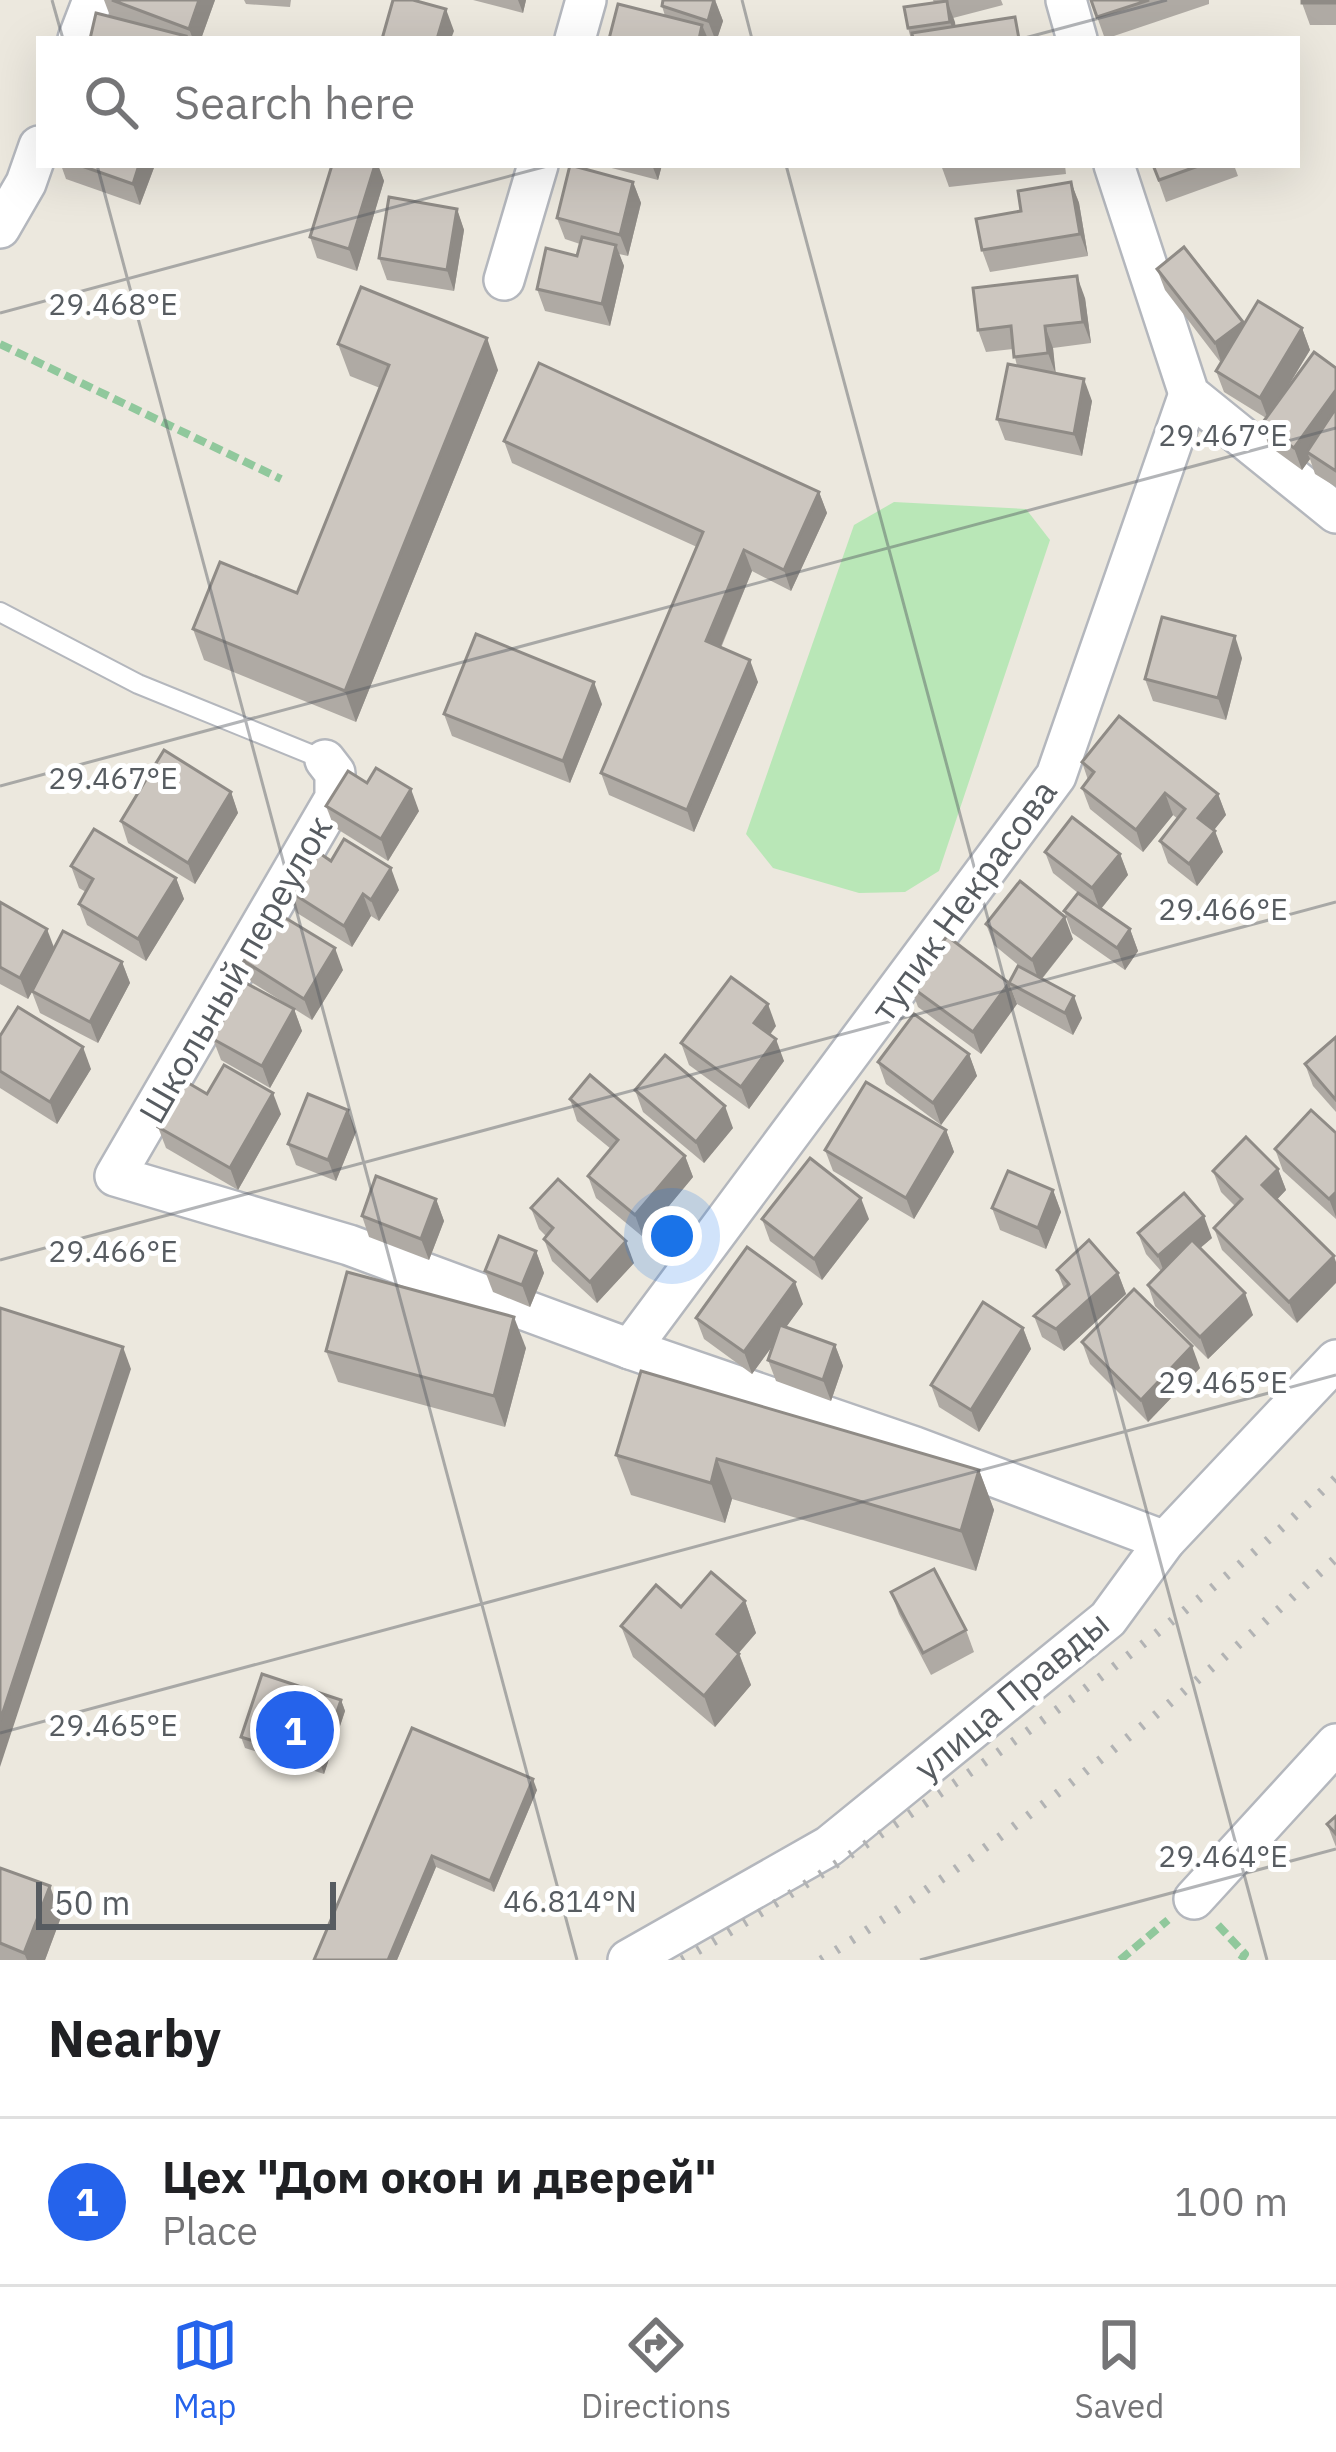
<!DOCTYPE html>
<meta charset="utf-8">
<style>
:root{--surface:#fff;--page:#f6f6f6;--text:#202124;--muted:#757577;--line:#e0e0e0;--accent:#2563eb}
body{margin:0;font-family:"IBM Plex Sans",sans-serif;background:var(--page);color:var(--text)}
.scale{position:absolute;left:36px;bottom:30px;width:300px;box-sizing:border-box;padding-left:12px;border:6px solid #575c61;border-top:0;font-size:33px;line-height:42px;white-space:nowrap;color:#575c61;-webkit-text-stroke:9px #fff;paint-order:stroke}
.you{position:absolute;left:672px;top:1236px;width:42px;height:42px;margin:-30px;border:9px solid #fff;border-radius:50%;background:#1a73e8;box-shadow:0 0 0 18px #1a73e833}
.badge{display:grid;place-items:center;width:78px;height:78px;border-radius:50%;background:var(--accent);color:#fff;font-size:39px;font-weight:700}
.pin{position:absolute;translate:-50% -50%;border:6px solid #fff;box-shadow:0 3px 12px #0006}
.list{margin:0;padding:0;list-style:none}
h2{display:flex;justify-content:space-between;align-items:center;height:156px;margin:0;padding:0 48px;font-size:51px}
h2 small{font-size:39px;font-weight:400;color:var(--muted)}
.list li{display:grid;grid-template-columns:78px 1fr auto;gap:36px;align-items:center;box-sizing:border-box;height:168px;padding:0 48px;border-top:3px solid var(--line)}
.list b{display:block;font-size:45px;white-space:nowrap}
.list p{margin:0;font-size:39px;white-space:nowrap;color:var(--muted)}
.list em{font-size:39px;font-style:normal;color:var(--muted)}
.icon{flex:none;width:66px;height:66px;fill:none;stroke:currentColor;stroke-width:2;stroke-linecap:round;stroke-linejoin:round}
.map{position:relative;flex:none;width:1336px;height:1960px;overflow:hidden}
.search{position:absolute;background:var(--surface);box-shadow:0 12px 48px #0002;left:36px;right:36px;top:36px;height:132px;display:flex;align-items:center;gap:30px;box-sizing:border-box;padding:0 42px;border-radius:0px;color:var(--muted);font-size:45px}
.sheet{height:324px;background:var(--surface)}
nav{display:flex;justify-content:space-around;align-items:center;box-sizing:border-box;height:168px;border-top:3px solid var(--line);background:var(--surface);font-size:33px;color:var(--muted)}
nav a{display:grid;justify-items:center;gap:6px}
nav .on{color:var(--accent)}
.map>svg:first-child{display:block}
.pitch{fill:#b9e7b7}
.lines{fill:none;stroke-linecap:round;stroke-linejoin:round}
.service-casing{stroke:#b4b7bd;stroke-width:22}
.minor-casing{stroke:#b4b7bd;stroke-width:44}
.path{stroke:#90c89c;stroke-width:8;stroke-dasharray:12 6;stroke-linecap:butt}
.service{stroke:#fff;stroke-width:18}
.minor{stroke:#fff;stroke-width:39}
.rail{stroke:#b2b3b4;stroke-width:9;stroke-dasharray:3 15;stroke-linecap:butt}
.wall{fill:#afaaa4}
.shaded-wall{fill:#8f8b86}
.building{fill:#ccc6bf;stroke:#8f8b86;stroke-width:3}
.ticks{fill:none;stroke:#575c61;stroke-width:3;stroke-opacity:0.45}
.labels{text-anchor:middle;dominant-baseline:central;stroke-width:10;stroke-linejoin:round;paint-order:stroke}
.street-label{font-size:36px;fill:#575c61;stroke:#fff}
.ticks-label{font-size:30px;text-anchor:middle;fill:#575c61;stroke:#fff;stroke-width:10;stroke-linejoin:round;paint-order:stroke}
</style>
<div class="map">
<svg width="1336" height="1960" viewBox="0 0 1336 1960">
<rect width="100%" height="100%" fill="#ece8de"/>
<!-- pitch -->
<path class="pitch" d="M894 502 1026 509 1050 540 939 871 905 892 859 893 773 868 746 834 854 525Z"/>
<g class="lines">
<!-- service casing -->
<g class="service-casing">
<path id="service" d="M0 612 138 684 325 760"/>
</g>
<!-- minor casing -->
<g class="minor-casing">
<g id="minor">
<path d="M1066 0 1077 39"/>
<path d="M78 39 93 0"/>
<path d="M575 39 586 0"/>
<path d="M1114 165 1189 394 1336 513"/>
<path d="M0 228 26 183 39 146"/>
<path d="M504 280 538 165"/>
<path d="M325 760 335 773V798L115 1176 349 1245 630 1349 915 1447 1165 1541"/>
<path d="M630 1349 1056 776 1189 394"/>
<path d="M1194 1899 1336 1744"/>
<path d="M628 1960 829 1846 1108 1619 1165 1541 1336 1360"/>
</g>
</g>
<!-- path -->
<g class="path">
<path d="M0 344 281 479"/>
<path d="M1218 1925 1245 1954 1241 1960"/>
<path d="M1120 1960 1168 1920"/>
</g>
<!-- service -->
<use href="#service" class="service"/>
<!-- minor -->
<use href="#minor" class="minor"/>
<!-- rail -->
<g class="rail">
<path d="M682 1960C769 1910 853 1854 936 1796 1077 1699 1212 1595 1336 1478"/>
<path d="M821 1960C1005 1843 1176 1704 1336 1558"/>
</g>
</g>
<!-- wall -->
<g class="wall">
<path d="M104 0H215L201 39H90L110 16Z"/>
<path d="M244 0H291L290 7 246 4Z"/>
<path d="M473 0H526L523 13Z"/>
<path d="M715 0 723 21 717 39H609L665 16 662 6Z"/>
<path d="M933 0H1001L1003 5 953 18 955 26 1019 39H911L908 28 934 3Z"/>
<path d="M1091 0H1209V4L1105 39Z"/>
<path d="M1336 0V25H1310L1302 3Z"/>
<path d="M61 165H155L140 205 66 179Z"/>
<path d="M332 165H378L384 181 357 271 317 258 310 237Z"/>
<path d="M600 165H662L658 180Z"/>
<path d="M941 165H1065L1066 174 949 187Z"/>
<path d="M1153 165H1234L1238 176 1166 202Z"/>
<path d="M633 182 641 203 628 256 619 254 624 266 610 326 545 311 537 289 577 256 580 244 565 239 557 218Z"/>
<path d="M1071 182 1079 203 1088 256 990 272 982 250 1021 211Z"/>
<path d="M457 209 464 230 454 291 387 280 379 258Z"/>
<path d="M1157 269 1243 322 1244 325 1302 328 1310 350 1283 395 1336 368V487L1315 474 1310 459 1302 470 1269 446 1261 425 1266 418 1224 392 1216 371 1221 363 1165 290Z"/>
<path d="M1085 298 1091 343 1053 348 1055 373 1092 401 1082 456 1005 440 997 419 1017 366 1013 349 986 352 978 330Z"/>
<path d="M338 344 498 370 356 722 204 660 193 629 297 593 380 388 350 376Z"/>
<path d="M504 441 819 492 827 513 791 591 752 571 721 648 758 682 694 832 609 795 601 773 697 547 512 463Z"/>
<path d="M1242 658 1226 720 1153 701 1145 679Z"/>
<path d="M602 704 570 783 452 736 444 714Z"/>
<path d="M1082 762 1218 794 1226 815 1214 830 1223 852 1197 886 1168 863 1160 841 1178 819 1173 815 1143 852 1090 809 1082 788 1088 780Z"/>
<path d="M231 792 238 813 195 884 128 843 121 821Z"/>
<path d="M326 806 419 811 388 861 334 827Z"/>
<path d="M1045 852 1120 854 1128 875 1101 909 1130 929 1138 951 1125 970 1072 933 1064 911 1083 897 1053 873Z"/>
<path d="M71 866 176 878 184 899 146 961 87 925 79 904 86 892 79 888Z"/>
<path d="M399 890 379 921 371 916 352 947 297 913 289 891Z"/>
<path d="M0 902 54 948 122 962 130 983 98 1043 40 1013 32 992 28 999 0 984Z"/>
<path d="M986 924 1073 939 1042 979 1082 1018 1073 1035 1017 1004 1009 983 1022 968 994 945Z"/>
<path d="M244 961 343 970 312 1020 251 982Z"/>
<path d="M1009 983 1017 1004 981 1054 918 1007 910 986Z"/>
<path d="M294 1009 302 1031 270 1088 221 1060 213 1039Z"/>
<path d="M776 1026 770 1035 784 1061 749 1109 689 1065 681 1043Z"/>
<path d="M0 1036 91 1069 57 1124 0 1088Z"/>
<path d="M1336 1037V1112L1313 1086 1305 1064Z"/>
<path d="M969 1054 977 1076 941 1125 886 1084 878 1062Z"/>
<path d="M635 1090 733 1128 704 1163 643 1112Z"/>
<path d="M207 1094 281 1114 238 1190 166 1148 158 1127Z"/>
<path d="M570 1099 685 1156 693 1177 643 1237 596 1198 588 1176 611 1149 577 1121Z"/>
<path d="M946 1130 954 1152 914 1219 833 1171 825 1150Z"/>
<path d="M356 1132 336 1181 296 1165 288 1144Z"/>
<path d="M1336 1133V1219L1283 1171 1275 1149Z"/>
<path d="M1278 1169 1286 1190 1276 1200 1297 1323 1222 1250 1214 1228 1235 1206 1221 1192 1213 1171Z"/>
<path d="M1053 1190 1061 1212 1046 1249 1000 1230 992 1208Z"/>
<path d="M436 1199 444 1221 429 1260 369 1237 362 1216Z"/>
<path d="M531 1208 634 1263 597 1303 552 1261 544 1239 546 1236 539 1229Z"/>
<path d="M762 1219H869L822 1280 770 1241Z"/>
<path d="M1138 1233 1212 1238 1200 1248 1253 1315 1208 1359 1155 1306 1148 1285 1161 1271 1146 1254Z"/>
<path d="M536 1251 544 1273 530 1307 493 1292 485 1271Z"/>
<path d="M1057 1270 1118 1273 1126 1294 1064 1351 1042 1337 1034 1316 1064 1289Z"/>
<path d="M803 1304 786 1327 835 1345 843 1366 831 1401 776 1381 768 1360 773 1345 752 1374 704 1339 696 1318Z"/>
<path d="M1023 1328 1031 1349 979 1432 939 1407 931 1385Z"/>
<path d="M1082 1342 1200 1368 1148 1422 1090 1364Z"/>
<path d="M526 1348 505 1427 338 1382 326 1351Z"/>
<path d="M616 1455 979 1470 994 1510 976 1571 732 1499 725 1523 631 1495Z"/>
<path d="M891 1592 966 1630 974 1652 931 1675 899 1614Z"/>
<path d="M745 1601 756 1633 739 1653 751 1685 715 1727 633 1657 621 1626 681 1607Z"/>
<path d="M341 1700 345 1711 324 1774 245 1748 241 1737Z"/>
<path d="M412 1728 537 1790 494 1892 436 1867 397 1960Z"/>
<path d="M1336 1816V1847L1327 1824Z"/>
<path d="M0 1868 61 1917 45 1960H0Z"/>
</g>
<!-- shaded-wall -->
<g class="shaded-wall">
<path d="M199 0H215L201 39H193L189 29Z"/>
<path d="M518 0H526L523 13Z"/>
<path d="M715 0 723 21 717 39H715L708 21Z"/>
<path d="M947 1 955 22 957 39 950 22Z"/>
<path d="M446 9 454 31 451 39H437Z"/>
<path d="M702 25 708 39H699Z"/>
<path d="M139 165H155L140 205 133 184Z"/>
<path d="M375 165H378L384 181 357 271 349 249Z"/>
<path d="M652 165H662L658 180Z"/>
<path d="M633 182 641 203 628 256 620 235Z"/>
<path d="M1071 182 1079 203 1088 256 1080 234Z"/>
<path d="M457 209 464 230 454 291 447 270Z"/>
<path d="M616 245 624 266 610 326 602 304Z"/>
<path d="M1077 276 1085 298 1091 343 1083 322Z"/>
<path d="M1243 322 1250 343 1222 365 1215 343Z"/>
<path d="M1045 326 1053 348 1056 375 1048 353Z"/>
<path d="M1302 328 1310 350 1268 419 1260 398Z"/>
<path d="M487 338 498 370 356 722 345 691Z"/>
<path d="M1084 379 1092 401 1082 456 1074 434Z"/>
<path d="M1336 390V422L1307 452 1310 459 1302 470 1294 448Z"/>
<path d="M819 492 827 513 791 591 784 570Z"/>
<path d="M744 550 752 571 714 663 706 641Z"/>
<path d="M1235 636 1242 658 1226 720 1218 698Z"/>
<path d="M750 660 758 682 694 832 687 810Z"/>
<path d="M594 682 602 704 570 783 563 761Z"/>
<path d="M411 789 419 811 388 861 381 839Z"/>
<path d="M231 792 238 813 195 884 188 863Z"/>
<path d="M1165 793 1173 815 1143 852 1136 830Z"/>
<path d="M1218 794 1226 815 1206 840 1198 818Z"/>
<path d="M1215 831 1223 852 1197 886 1189 864Z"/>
<path d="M1120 854 1128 875 1100 910 1092 888Z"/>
<path d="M391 868 399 890 379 921 371 900Z"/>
<path d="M176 878 184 899 146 961 138 939Z"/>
<path d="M363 894 371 916 352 947 344 926Z"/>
<path d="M1065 917 1073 939 1039 982 1032 960Z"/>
<path d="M47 929 55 950 28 999 20 978Z"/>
<path d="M1130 929 1138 951 1125 970 1117 948Z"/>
<path d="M335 948 343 970 312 1020 304 999Z"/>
<path d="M122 962 130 983 98 1043 90 1022Z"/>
<path d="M1009 983 1017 1004 981 1054 973 1032Z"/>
<path d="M1074 996 1082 1018 1073 1035 1065 1013Z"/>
<path d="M768 1004 776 1026 762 1045 754 1023Z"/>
<path d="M294 1009 302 1031 270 1088 262 1066Z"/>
<path d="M776 1039 784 1061 749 1109 741 1087Z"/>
<path d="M83 1047 91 1069 57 1124 50 1102Z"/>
<path d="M969 1054 977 1076 941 1125 933 1103Z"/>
<path d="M273 1093 281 1114 238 1190 230 1168Z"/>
<path d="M725 1106 733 1128 704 1163 696 1142Z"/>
<path d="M348 1110 356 1132 336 1181 328 1160Z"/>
<path d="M946 1130 954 1152 914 1219 906 1198Z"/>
<path d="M685 1156 693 1177 643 1237 635 1215Z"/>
<path d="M1278 1169 1286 1190 1270 1207 1262 1185Z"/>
<path d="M1053 1190 1061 1212 1046 1249 1038 1228Z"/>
<path d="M1336 1192V1217L1329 1199Z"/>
<path d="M861 1198 869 1219 822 1280 814 1259Z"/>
<path d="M436 1199 444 1221 429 1260 421 1239Z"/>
<path d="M1204 1216 1212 1238 1166 1277 1158 1256Z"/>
<path d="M626 1241 634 1263 597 1303 590 1282Z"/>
<path d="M536 1251 544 1273 530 1307 522 1285Z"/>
<path d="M1334 1256 1336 1262V1283L1297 1323 1289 1302Z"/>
<path d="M1118 1273 1126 1294 1064 1351 1056 1329Z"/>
<path d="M795 1282 803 1304 752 1374 744 1352Z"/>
<path d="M1245 1293 1253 1315 1208 1359 1200 1337Z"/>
<path d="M514 1317 526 1348 505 1427 494 1396Z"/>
<path d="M1023 1328 1031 1349 979 1432 971 1410Z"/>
<path d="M835 1345 843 1366 831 1401 823 1380Z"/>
<path d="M1192 1346 1200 1368 1148 1422 1141 1400Z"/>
<path d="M123 1347 131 1369 0 1767V1721Z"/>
<path d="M717 1459 732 1499 725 1523 711 1483Z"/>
<path d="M979 1470 994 1510 976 1571 961 1531Z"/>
<path d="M745 1601 756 1633 728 1665 717 1634Z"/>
<path d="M739 1654 751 1685 715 1727 704 1696Z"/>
<path d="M341 1700 345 1711 324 1774 320 1763Z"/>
<path d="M533 1779 537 1790 494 1892 490 1881Z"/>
<path d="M432 1856 436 1867 397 1960H388Z"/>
<path d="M50 1886 61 1917 45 1960H27L24 1953Z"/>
</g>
<!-- building -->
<g class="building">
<path d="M112 0H199L189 29Z"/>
<path d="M393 0H413L446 9 437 39H382Z"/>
<path d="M663 0H714L708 21 662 6Z"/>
<path d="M1091 0H1149L1097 17Z"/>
<rect x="1302" y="0" width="34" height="3"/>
<path d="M947 1 950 22 908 28 904 7Z"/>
<path d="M618 4 702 25 699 39H609Z"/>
<path d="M96 13 186 36 185 39H90Z"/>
<path d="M1015 17 1019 39H913L912 33Z"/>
<path d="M79 165H139L133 184Z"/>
<path d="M332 165H375L349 249 310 237Z"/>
<path d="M570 165 633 182 620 235 557 218Z"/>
<path d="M1153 165H1201L1159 180Z"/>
<path d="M1071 182 1080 234 982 250 976 219 1021 211 1018 191Z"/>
<path d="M389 197 457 209 447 270 379 258Z"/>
<path d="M582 237 616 245 602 304 537 289 546 248 577 256Z"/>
<path d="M1184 247 1243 322 1215 343 1157 269Z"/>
<path d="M1077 276 1083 322 1045 326 1048 353 1014 357 1011 326 978 330 973 288Z"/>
<path d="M361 287 487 338 345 691 193 629 220 562 297 593 389 365 338 344Z"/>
<path d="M1258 301 1302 328 1260 398 1216 371Z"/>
<path d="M1314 352 1336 368V390L1294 448 1261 425Z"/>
<path d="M539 363 819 492 784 570 744 550 706 641 750 660 687 810 601 773 703 532 504 441Z"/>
<path d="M1008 364 1084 379 1074 434 997 419Z"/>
<path d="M1336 408V471L1307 452Z"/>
<path d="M1162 617 1235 636 1218 698 1145 679Z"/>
<path d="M476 634 594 682 563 761 444 714Z"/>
<path d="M1119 716 1218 794 1198 818 1215 831 1189 864 1160 841 1185 809 1165 793 1136 830 1082 788 1094 772 1082 762Z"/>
<path d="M164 750 231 792 188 863 121 821Z"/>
<path d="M376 768 411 789 381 839 326 806 348 771 367 783Z"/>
<path d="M1072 817 1120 854 1092 888 1045 852Z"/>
<path d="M94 829 176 878 138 939 79 904 93 879 71 866Z"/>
<path d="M344 839 391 868 371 900 363 894 344 926 289 891 315 850 331 861Z"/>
<path d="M1020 881 1065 917 1032 960 986 924Z"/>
<path d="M1078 893 1130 929 1117 948 1064 911Z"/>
<path d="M0 902 47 929 20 978 0 967Z"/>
<path d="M274 911 335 948 304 999 244 961Z"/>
<path d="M63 931 122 962 90 1022 32 991Z"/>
<path d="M947 936 1009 983 973 1032 910 986Z"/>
<path d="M1018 966 1074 996 1065 1013 1009 983Z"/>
<path d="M731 977 768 1004 754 1023 776 1039 741 1087 681 1043Z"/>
<path d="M244 982 294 1009 262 1066 213 1039Z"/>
<path d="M18 1007 83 1047 50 1102 0 1071V1036Z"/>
<path d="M914 1014 969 1054 933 1103 878 1062Z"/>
<path d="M1336 1037V1100L1305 1064Z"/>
<path d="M665 1055 725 1106 696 1142 635 1090Z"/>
<path d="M224 1065 273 1093 230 1168 158 1127 185 1081 207 1094Z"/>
<path d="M590 1075 685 1156 635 1215 588 1176 618 1140 570 1099Z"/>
<path d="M866 1082 946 1130 906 1198 825 1150Z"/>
<path d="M308 1094 348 1110 328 1160 288 1144Z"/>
<path d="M1311 1110 1336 1133V1192L1329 1199 1275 1149Z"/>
<path d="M1246 1137 1278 1169 1262 1185 1334 1256 1289 1302 1214 1228 1242 1199 1213 1171Z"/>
<path d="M810 1158 861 1198 814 1259 762 1219Z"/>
<path d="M1008 1171 1053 1190 1038 1228 992 1208Z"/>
<path d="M376 1176 436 1199 421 1239 362 1216Z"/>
<path d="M558 1179 626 1241 590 1282 544 1239 553 1228 531 1208Z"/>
<path d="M1184 1193 1204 1216 1158 1256 1138 1233Z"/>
<path d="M499 1236 536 1251 522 1285 485 1271Z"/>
<path d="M1089 1240 1118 1273 1056 1329 1034 1316 1069 1284 1057 1270Z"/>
<path d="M1192 1240 1245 1293 1200 1337 1148 1285Z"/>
<path d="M747 1247 795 1282 744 1352 696 1318Z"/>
<path d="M347 1272 514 1317 494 1396 326 1351Z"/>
<path d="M1134 1289 1192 1346 1141 1400 1082 1342Z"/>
<path d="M983 1302 1023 1328 971 1410 931 1385Z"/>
<path d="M0 1308 123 1347 0 1721Z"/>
<path d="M780 1325 835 1345 823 1380 768 1360Z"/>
<path d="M641 1371 979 1470 961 1531 717 1459 711 1483 616 1455Z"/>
<path d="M934 1569 966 1630 923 1653 891 1592Z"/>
<path d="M711 1572 745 1601 717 1634 739 1654 704 1696 621 1626 656 1585 681 1607Z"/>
<path d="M262 1674 341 1700 320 1763 241 1737Z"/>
<path d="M412 1728 533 1779 490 1881 432 1856 388 1960H314Z"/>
<path d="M1336 1816V1834L1327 1824Z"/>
<path d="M0 1868 50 1886 24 1953 0 1943Z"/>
</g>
<!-- ticks -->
<path class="ticks" d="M52 0 63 39M742 0 752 39M1021 39 1167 0M97 165 577 1960M786 165 1267 1960M0 313 551 165M0 786 1336 428M0 1260 1336 902M0 1733 1336 1375M920 1960 1336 1849"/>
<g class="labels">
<!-- street labels -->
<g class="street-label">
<text transform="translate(963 900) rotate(-54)">тупик Некрасова</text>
<text transform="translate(235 969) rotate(-60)">Школьный переулок</text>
<text transform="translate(1011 1695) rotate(-40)">улица Правды</text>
</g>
</g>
<g class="ticks-label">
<text x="113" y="315">29.468°E</text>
<text x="1223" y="446">29.467°E</text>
<text x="113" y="789">29.467°E</text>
<text x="1223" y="920">29.466°E</text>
<text x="113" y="1262">29.466°E</text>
<text x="1223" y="1393">29.465°E</text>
<text x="113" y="1736">29.465°E</text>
<text x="1223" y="1867">29.464°E</text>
<text x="570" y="1912">46.814°N</text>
</g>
</svg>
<div class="scale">50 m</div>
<div class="you"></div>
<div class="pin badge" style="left:295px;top:1730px">1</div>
<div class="search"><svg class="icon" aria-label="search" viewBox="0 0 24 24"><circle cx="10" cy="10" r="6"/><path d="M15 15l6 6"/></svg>Search here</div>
</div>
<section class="sheet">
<h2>Nearby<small></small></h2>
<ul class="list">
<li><span class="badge">1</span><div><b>Цех &quot;Дом окон и дверей&quot;</b><p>Place</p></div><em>100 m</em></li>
</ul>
</section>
<nav>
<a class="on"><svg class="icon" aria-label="map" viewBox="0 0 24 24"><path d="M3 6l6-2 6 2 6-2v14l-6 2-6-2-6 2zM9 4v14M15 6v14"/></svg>Map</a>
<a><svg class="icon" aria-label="directions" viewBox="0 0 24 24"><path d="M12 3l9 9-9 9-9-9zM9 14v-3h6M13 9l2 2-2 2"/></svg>Directions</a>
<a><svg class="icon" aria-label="saved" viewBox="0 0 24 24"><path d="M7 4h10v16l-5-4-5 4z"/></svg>Saved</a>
</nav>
